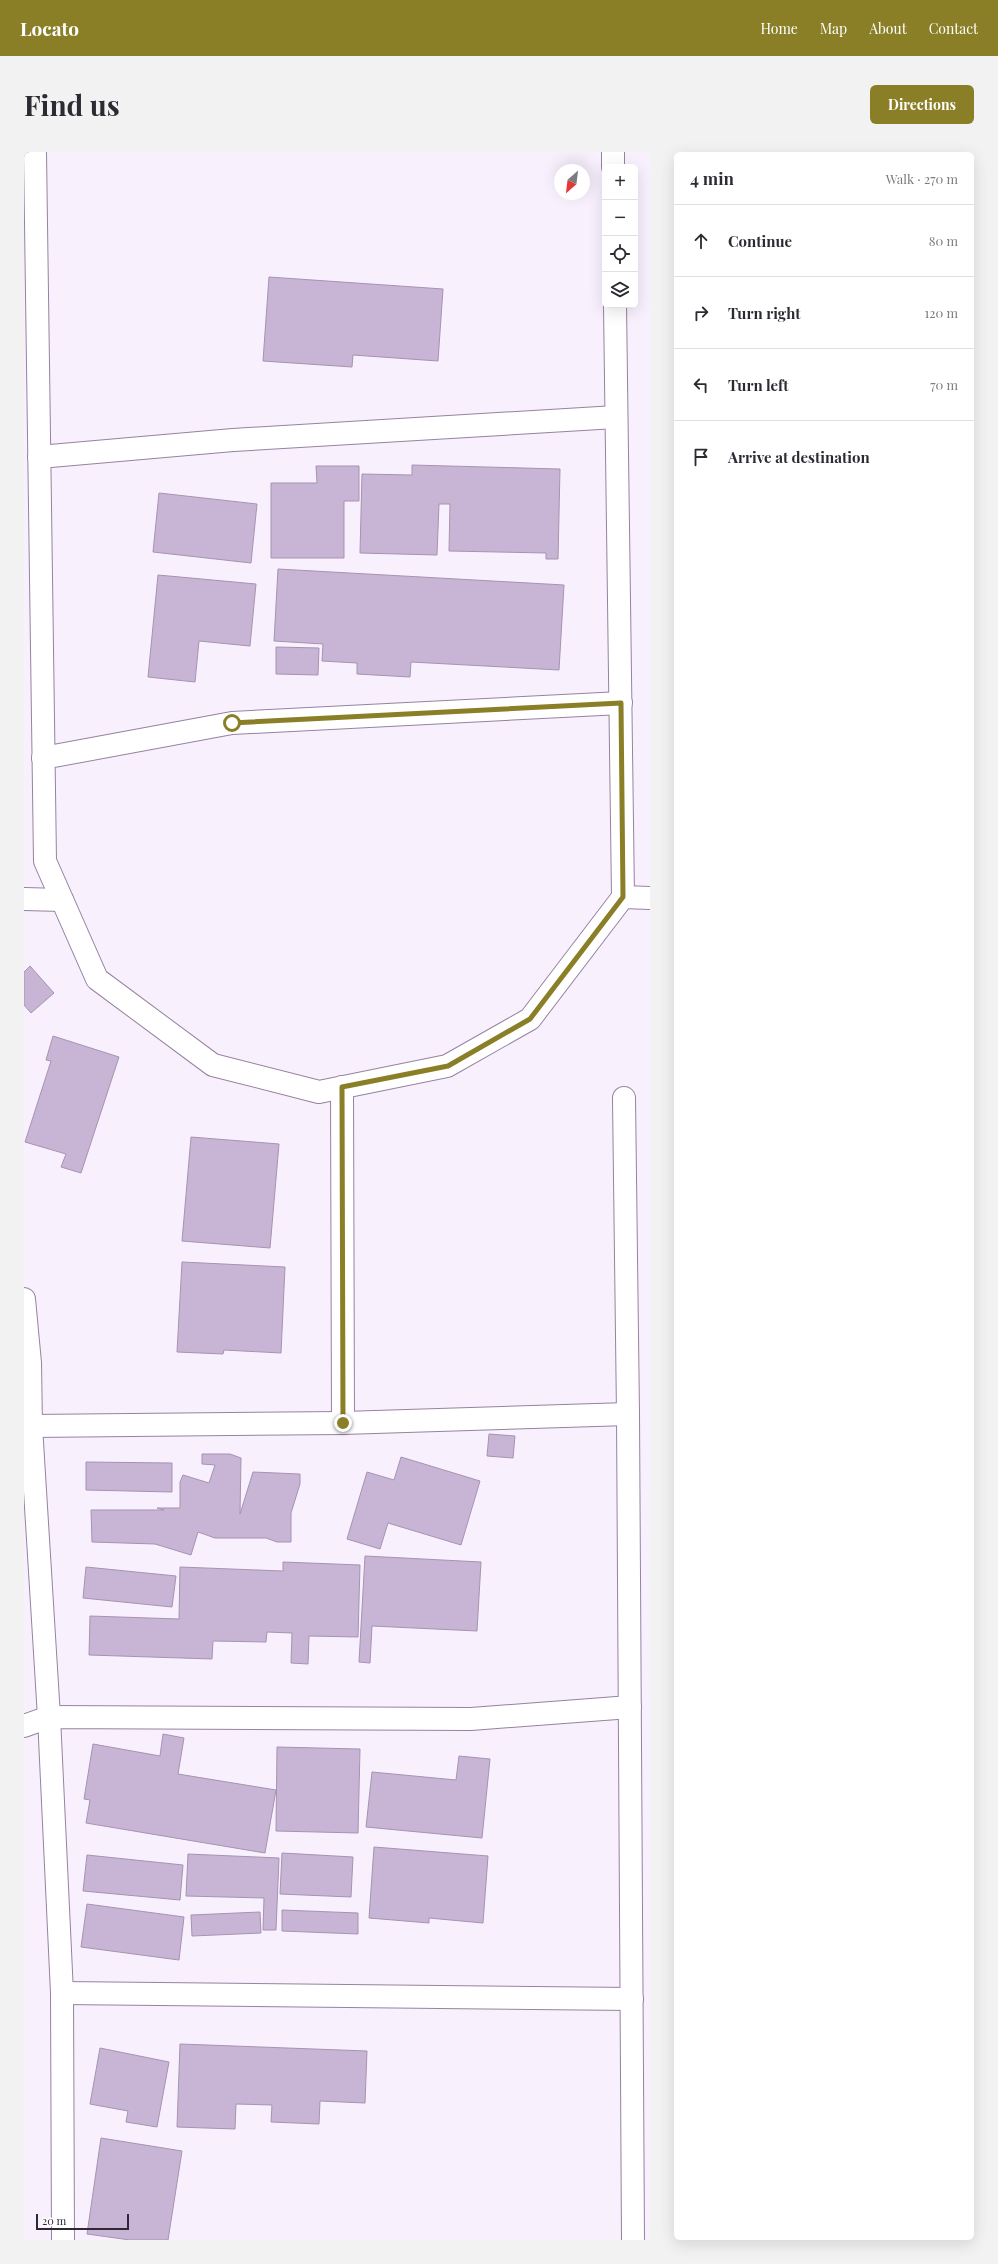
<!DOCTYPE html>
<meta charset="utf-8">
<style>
:root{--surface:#fff;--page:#f2f2f3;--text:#2b2b33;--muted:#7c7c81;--line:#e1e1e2;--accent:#8a7f26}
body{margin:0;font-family:"Playfair Display",serif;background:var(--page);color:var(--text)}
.controls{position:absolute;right:12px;top:12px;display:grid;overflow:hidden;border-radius:6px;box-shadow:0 4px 16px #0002}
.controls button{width:36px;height:36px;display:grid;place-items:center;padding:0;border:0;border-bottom:1px solid var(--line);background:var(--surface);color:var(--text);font:20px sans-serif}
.compass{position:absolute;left:530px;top:12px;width:36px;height:36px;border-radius:50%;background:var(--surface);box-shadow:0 4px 16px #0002;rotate:208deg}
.scale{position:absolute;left:12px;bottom:10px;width:93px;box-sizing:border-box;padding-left:4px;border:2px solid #2f2834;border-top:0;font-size:11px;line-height:14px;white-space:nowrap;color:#2f2834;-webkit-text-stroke:3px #fff;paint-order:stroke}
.stop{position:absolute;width:12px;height:12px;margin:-9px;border:3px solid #8a7f26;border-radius:50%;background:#fff}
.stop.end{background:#8a7f26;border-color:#fff;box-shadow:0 1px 4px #0008}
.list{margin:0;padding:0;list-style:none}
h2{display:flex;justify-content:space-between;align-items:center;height:52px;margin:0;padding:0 16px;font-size:17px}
h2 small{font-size:13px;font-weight:400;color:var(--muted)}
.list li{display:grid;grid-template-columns:26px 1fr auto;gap:12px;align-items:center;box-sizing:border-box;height:72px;padding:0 16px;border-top:1px solid var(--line)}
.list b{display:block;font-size:15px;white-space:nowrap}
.list em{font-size:13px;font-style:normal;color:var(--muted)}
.icon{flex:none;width:22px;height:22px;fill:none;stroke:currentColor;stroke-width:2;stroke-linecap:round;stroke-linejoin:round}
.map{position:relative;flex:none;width:626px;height:2088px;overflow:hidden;border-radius:6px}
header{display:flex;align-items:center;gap:24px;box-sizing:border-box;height:56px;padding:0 20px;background:var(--accent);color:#fff}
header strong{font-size:19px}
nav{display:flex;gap:22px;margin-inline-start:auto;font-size:14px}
.intro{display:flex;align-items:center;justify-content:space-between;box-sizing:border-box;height:96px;padding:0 24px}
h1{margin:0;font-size:28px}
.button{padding:10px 18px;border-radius:6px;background:var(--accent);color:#fff;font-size:14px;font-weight:700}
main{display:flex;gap:24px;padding:0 24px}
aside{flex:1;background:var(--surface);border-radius:6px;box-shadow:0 4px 16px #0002}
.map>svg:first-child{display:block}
.building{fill:#c8b5d5;stroke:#a693b2}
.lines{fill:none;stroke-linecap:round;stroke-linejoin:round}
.minor-casing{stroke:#9583a1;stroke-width:24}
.minor{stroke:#fff;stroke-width:22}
.route{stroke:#8a7f26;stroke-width:5}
</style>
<header>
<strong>Locato</strong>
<nav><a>Home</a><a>Map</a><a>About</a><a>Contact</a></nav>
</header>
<div class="intro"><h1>Find us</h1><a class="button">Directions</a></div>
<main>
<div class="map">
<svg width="626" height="2088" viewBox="0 0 626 2088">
<rect width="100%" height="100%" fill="#f8f0fd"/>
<!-- building -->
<g class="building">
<path d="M245 125 419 137 414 209 329 203 328 215 239 209Z"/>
<path d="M388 313 536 317 534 407H522V401L425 399 426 352H415L413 403 336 401 338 322 388 323Z"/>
<path d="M292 314H335V349H320V406H247V331H293Z"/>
<path d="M135 341 233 352 227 411 129 400Z"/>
<path d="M254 417 540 433 535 518 387 510 386 525 333 522V511L298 509 299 492 250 489Z"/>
<path d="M134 423 232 432 226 494 175 489 171 530 124 525Z"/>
<path d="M252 495 295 496 294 523 252 522Z"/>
<path d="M6 814 30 841 7 861 0 853V820Z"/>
<path d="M29 884 95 905 57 1021 37 1015 42 1002 1 990 27 909 22 908Z"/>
<path d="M167 985 255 992 246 1096 158 1089Z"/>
<path d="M158 1110 261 1115 257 1201 200 1198 199 1202 153 1200Z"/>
<path d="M465 1282 491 1284 489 1306 463 1304Z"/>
<path d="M178 1302H206L217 1306 216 1362 229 1320 276 1322V1332L267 1361V1390H253L242 1386H191L174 1380 167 1403 131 1392 68 1390 67 1358H140L133 1356H156V1330L159 1323 185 1331 191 1313 178 1312Z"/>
<path d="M377 1305 456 1329 437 1393 364 1371 356 1397 323 1387 343 1320 370 1328Z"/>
<path d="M62 1310 148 1311V1340L62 1338Z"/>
<path d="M341 1404 457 1410 453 1479 348 1474 346 1511 335 1510Z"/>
<path d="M259 1410 336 1413 334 1485 285 1484 284 1512 267 1511 268 1481 243 1480 242 1490 189 1489 188 1507 65 1503 66 1464 155 1467 156 1415 259 1419Z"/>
<path d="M62 1415 152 1424 148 1455 59 1446Z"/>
<path d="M139 1582 160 1586 154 1622 252 1638 241 1701 62 1671 66 1648 60 1647 69 1592 136 1604Z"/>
<path d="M253 1595 336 1597 334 1681 252 1679Z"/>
<path d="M435 1604 466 1607 458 1686 342 1675 348 1620 432 1628Z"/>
<path d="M350 1695 464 1704 459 1771 405 1766V1771L345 1766Z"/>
<path d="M258 1701 329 1705 327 1745 256 1742Z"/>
<path d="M164 1702 255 1706 252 1778H239L240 1746 162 1744Z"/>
<path d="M63 1703 159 1713 156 1748 59 1739Z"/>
<path d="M63 1752 160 1765 155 1808 57 1795Z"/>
<path d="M258 1758 334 1761V1782L258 1779Z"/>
<path d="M236 1760 237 1781 168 1784 167 1763Z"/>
<path d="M156 1892 343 1899 341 1951 296 1949 295 1972 247 1970 248 1953 212 1952 211 1977 153 1975Z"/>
<path d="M76 1896 145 1910 133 1975 102 1970 104 1959 66 1952Z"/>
<path d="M77 1986 158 1999 144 2088H106L63 2082Z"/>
</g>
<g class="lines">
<!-- minor casing -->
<g class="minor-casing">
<g id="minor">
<path d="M11 0 21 709 73 827 189 913 295 940 423 914 506 867 599 745 591 153"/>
<path d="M589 0V15"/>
<path d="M15 305 209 288 592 265"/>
<path d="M19 606 208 571 597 551"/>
<path d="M599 745 626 746"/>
<path d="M0 747 38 748"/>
<path d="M318 935 319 1271"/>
<path d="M600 946 604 1262 609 2088"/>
<path d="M0 1147 6 1211 7 1274 25 1565 38 1841 39 2088"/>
<path d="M7 1274 319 1271 604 1262"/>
<path d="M0 1574 25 1565 447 1567 606 1555"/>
<path d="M38 1841 608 1847"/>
</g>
</g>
<!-- minor -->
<use href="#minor" class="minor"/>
</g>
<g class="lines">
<!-- route -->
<path class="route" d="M208 571 597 551 599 745 506 867 424 914 318 935 319 1271"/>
</g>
</svg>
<div class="controls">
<button>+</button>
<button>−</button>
<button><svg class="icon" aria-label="locate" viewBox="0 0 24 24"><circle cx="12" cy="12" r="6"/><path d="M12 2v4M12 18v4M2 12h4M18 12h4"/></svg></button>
<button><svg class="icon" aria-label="layers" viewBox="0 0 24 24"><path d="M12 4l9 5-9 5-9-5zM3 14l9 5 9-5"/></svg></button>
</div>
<svg class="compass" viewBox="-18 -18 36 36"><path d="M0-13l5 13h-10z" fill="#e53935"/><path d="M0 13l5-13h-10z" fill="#7c7c81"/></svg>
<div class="scale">20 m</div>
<div class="stop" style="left:208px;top:571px"></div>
<div class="stop end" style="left:319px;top:1271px"></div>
</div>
<aside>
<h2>4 min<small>Walk · 270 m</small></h2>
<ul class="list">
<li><svg class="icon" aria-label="ahead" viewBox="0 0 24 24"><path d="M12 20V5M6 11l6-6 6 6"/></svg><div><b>Continue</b></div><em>80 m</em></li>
<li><svg class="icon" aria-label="right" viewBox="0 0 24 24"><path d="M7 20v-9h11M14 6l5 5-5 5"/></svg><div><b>Turn right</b></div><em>120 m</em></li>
<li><svg class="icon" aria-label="left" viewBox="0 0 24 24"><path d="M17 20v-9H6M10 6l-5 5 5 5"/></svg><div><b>Turn left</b></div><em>70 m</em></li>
<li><svg class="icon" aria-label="arrive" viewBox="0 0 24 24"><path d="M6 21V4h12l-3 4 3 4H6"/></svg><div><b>Arrive at destination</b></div></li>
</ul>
</aside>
</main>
